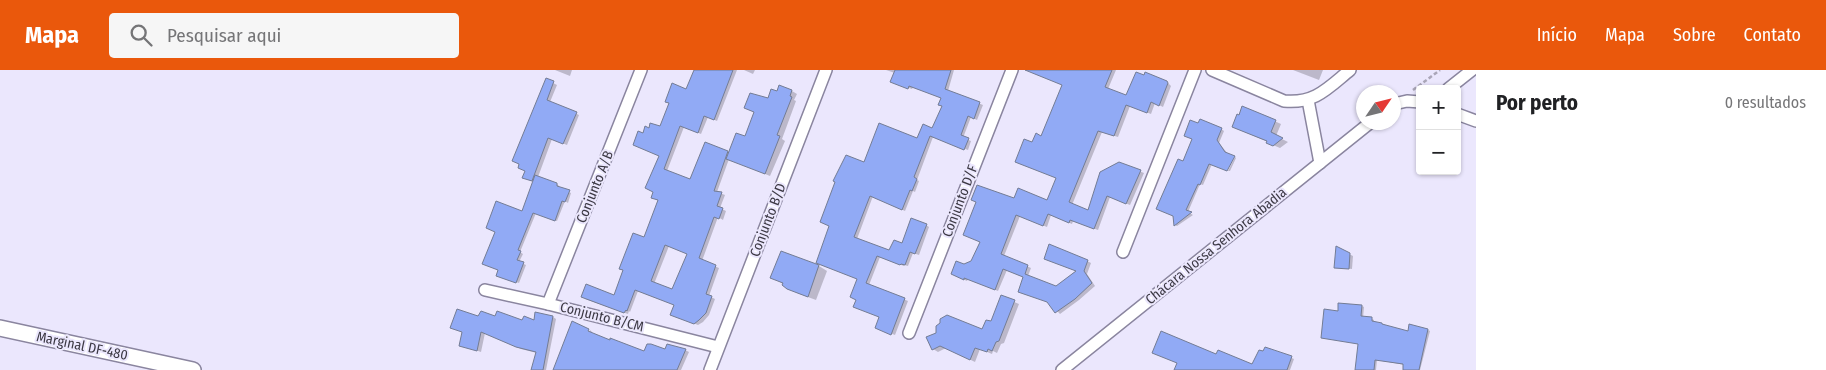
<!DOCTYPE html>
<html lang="pt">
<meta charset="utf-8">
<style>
:root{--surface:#fff;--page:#f6f6f6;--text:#202124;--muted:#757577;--line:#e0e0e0;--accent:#ea580c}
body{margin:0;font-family:"Fira Sans Condensed",sans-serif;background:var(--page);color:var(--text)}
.controls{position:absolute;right:15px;top:15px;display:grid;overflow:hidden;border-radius:5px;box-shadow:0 1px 4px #0004}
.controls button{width:45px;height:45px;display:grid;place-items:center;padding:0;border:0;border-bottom:1px solid var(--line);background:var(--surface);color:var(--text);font:25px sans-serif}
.compass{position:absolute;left:1356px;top:15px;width:45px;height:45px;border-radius:50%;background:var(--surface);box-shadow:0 1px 4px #0004;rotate:55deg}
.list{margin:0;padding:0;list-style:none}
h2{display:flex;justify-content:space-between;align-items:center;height:65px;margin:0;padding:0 20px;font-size:21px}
h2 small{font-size:16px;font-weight:400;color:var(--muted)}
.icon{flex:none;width:28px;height:28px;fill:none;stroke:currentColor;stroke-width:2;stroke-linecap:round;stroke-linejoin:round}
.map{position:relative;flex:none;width:1476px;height:300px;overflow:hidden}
header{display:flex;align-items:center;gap:30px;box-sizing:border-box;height:70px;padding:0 25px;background:var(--accent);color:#fff}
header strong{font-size:24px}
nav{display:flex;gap:28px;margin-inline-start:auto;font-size:18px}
.search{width:350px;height:45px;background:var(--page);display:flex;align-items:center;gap:12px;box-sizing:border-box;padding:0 18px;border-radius:5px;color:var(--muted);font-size:19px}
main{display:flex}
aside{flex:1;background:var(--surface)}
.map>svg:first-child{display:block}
.shadow{fill:#0003;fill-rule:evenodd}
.building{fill:#91aaf5;stroke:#737c94;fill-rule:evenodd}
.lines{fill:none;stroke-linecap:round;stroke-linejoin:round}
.street-casing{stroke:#8a859f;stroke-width:14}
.secondary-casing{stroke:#8a859f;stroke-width:18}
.path{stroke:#aaa6b8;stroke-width:2.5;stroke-dasharray:4 2.5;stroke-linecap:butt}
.street{stroke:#fff;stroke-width:11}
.secondary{stroke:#fff;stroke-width:15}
.labels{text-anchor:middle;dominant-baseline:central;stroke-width:4;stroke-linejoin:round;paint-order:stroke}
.street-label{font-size:14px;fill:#3c3944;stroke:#ebe7fd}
</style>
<header>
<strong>Mapa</strong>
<div class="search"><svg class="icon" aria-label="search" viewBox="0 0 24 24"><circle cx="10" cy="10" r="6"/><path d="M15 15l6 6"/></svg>Pesquisar aqui</div>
<nav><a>Início</a><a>Mapa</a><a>Sobre</a><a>Contato</a></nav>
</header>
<main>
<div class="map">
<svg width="1476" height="300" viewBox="0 0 1476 300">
<rect width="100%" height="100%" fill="#ebe7fd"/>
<!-- shadow -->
<g class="shadow">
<path d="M555 0H572L570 6Z"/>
<path d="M696 0H737L717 51 708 47 701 64 684 57 667 101 691 111 728 82 729 83 745 68 755 43 746 38 769 30 777 23 792 21 797 24 794 30 796 31 782 69 785 71 770 106 729 89 717 122 725 125 720 138 726 141 723 150 718 147 702 191 719 198 709 226 715 229 709 245 703 252 698 255 675 246V235L638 221 630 242 629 241 628 244 585 229 615 226 645 168 659 130 660 86 644 65 649 59 661 58 687 21ZM669 176 688 184 673 221 654 214Z"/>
<path d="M744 0H755L753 4Z"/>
<path d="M886 0H954L948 21 983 35 977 50 971 47 963 68 971 71 968 80 933 67 917 110 919 111 915 122 913 121 905 141 873 126 857 169 890 182 903 174 926 155 929 157 919 185 913 183 908 196 904 195V196L880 187 869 215 908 231 895 265 880 259 881 247 858 230 859 209 820 194 865 94 918 69 933 59 943 36 942 28 913 17 912 19 895 13V3Z"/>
<path d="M1046 0H1116L1108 19 1127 27 1167 12 1171 16 1163 37 1155 33 1151 44 1130 36 1118 67 1102 62 1072 135 1089 141 1119 93 1144 103 1130 135 1110 127 1098 160 1073 151 1072 154 1051 145 1047 157 1020 146 1004 186 1031 198 1028 206 1056 218 1087 191 1091 193 1087 204 1095 216 1079 230 1060 244 1024 207 1007 200 998 221 968 209 967 211 956 206 964 196 972 192 1014 130 1048 131 1057 108 1033 74 1042 67 1063 15Z"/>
<path d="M1293 0H1323L1319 10Z"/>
<path d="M553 13 557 15 550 32 579 45 567 75 552 69 538 107 557 114 559 116V118L571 123 568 133 565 131 557 151 536 143 520 182 523 184 519 192 526 195 519 213 500 206 534 112 527 109 525 98 516 91Z"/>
<path d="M1243 37 1281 54 1276 66 1288 72 1280 78 1268 73V72L1233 57Z"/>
<path d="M1221 59 1224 61 1219 73 1228 84 1212 94 1203 115 1200 114 1188 142 1193 145 1177 156 1175 155 1184 92Z"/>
<path d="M1235 87 1236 88 1230 101H1228Z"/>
<path d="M1337 178 1353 186 1352 199 1335 197Z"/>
<path d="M781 183 819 196 827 201 816 230 797 223 772 207Z"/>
<path d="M1014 232 1019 234 1004 273 1001 274 997 283 993 281 992 284 980 279 975 292 946 278 938 282 933 279 928 268 983 261Z"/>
<path d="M1362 236 1364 237 1363 248 1372 249 1374 250V253L1408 262 1428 260 1430 261 1420 300H1404L1405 295 1377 290 1376 300H1356L1360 274 1322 267 1339 242Z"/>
<path d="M496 247 523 252H535L553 247 556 249 546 300H533L537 283 521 279 485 263 481 282 461 275 479 248Z"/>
<path d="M590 260 592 262 591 264 645 282 685 280 689 282 681 300H554L587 268Z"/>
<path d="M1266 278 1294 289 1290 300H1175L1217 286 1253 296 1264 283Z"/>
</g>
<!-- building -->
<g class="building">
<path d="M694 0H733L714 50 704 46 698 63 680 56 664 99 690 109 705 72 728 81 714 121 722 122 717 136 723 138 719 149 714 147 699 188 716 195 706 224 712 226 706 243 699 250 694 254 670 245 674 235 635 220 627 241 626 240 624 243 581 227 586 214 614 225 623 200 619 199 633 163 644 167 658 130 651 128 653 122 645 118 659 86 633 75 638 61 643 63 645 56 649 58 650 53 660 56 669 33 665 32 672 13 686 19ZM665 175 687 184 672 219 651 211Z"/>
<path d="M895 0H951L945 19 980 32 974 49 968 46 961 65 969 68 964 80 930 66 914 107 917 109 912 121 910 120 902 140 870 126 854 167 889 180 894 170 902 173 911 148 927 154 915 184 910 182 905 195 901 194 900 195 877 186 866 213 905 228 891 265 875 258 879 247 853 237 856 230 850 227 857 209 816 193 829 156 820 152 835 112 833 111 846 85 864 92 879 53 917 68 923 54 932 58 942 36 938 35 941 28 909 16 908 19 890 12Z"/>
<path d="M1025 0H1112L1105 17 1126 25 1136 2 1144 5 1145 2 1167 11 1168 13 1159 36 1151 32 1147 43 1126 35 1114 66 1098 61 1069 132 1088 140 1100 102 1119 92 1141 100 1126 134 1107 126 1094 159 1070 150 1069 153 1048 144 1043 156 1016 145 1001 184 1028 195 1025 204 1056 216 1076 201 1044 189 1049 174 1088 190 1084 201 1092 213 1075 229 1055 243 1047 232 1018 222 1023 207 1003 199 995 220 964 208V210L951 204 956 191 964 194 971 191 980 172 963 165 976 132 971 130 977 115 1014 128 1018 118 1047 130 1056 108 1015 92 1024 69 1032 72 1036 63 1041 66 1062 15Z"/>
<path d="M546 8 554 11 547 30 577 42 563 74 548 68 532 111 522 108 525 101 518 98 519 94 512 91Z"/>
<path d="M779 15 792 20 790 26 792 27 777 65 780 66 765 104 726 89 736 63 745 66 754 42 744 38 750 23 768 28 771 19 777 21Z"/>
<path d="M1242 36 1276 50 1271 62 1283 68 1273 76 1266 73 1267 71 1232 57 1237 44 1239 45Z"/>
<path d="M1200 49 1222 58 1217 70 1225 82 1235 86 1227 101 1209 94 1200 115 1198 114 1186 140 1192 142 1174 156 1173 146 1156 139 1178 89 1183 91 1192 69 1184 66 1190 50 1198 53Z"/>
<path d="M535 105 557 113V116L570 120 565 132 562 131 555 151 533 143 518 180 521 181 517 190 524 192 516 213 496 206 498 200 482 194 495 162 486 158 496 131 522 141Z"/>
<path d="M1336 176 1350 183 1349 199 1334 198Z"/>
<path d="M781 181 819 195 808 227 787 219 782 215 783 213 770 208Z"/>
<path d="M1001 225 1015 230 999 271 996 272 992 281 988 279 987 282 975 278 970 290 940 276 932 280 926 267 936 263V256L940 253V249L947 245 982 259 986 250 991 251Z"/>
<path d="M1338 233 1362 235 1361 246 1372 247V251L1382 253V254L1408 261 1409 254 1428 259 1419 300H1403V294L1375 290 1374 300H1355L1358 274 1321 268 1324 239 1338 241Z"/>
<path d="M457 239 478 246 481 241 495 246 497 241 522 250 524 246 534 250 535 242 553 246 543 300H531L536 282 516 277 481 262 477 281 459 276 462 262 450 258Z"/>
<path d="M572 251 589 259 588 261 610 270V268L644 281 647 274H651L665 279 667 274 686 279 677 300H553Z"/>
<path d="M1161 261 1216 284 1218 280 1252 294 1259 280 1263 281 1265 277 1292 286 1287 300H1174L1177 293 1152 283Z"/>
</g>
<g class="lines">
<!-- street casing -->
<g class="street-casing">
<g id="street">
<path d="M1212 0 1284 31C1315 34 1328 18 1350 0"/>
<path d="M1448 19 1472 0"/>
<path d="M1308 30 1320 93"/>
<path d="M1394 34 1407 31 1420 32"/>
<path d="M1457 44 1476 51"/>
<path d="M1123 182 1195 0"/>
<path d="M485 220 548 234 718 277"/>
<path d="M548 234 641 0"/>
<path d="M909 263 1012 0"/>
<path d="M710 300 826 0"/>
<path d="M1062 300 1371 52"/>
</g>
</g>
<!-- secondary casing -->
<g class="secondary-casing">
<path id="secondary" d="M0 258 193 300"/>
</g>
<!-- path -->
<path class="path" d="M1413 20 1440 0"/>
<!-- street -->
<use href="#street" class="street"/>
<!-- secondary -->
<use href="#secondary" class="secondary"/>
</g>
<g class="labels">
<!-- street labels -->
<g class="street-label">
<text transform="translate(595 117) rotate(-68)">Conjunto A/B</text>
<text transform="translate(960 131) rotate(-69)">Conjunto D/F</text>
<text transform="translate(768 150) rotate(-69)">Conjunto B/D</text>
<text transform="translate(1216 176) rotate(-39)">Chácara Nossa Senhora Abadia</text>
<text transform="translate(602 247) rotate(14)">Conjunto B/CM</text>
<text transform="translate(82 276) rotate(12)">Marginal DF-480</text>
</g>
</g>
</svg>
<div class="controls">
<button>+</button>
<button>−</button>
</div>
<svg class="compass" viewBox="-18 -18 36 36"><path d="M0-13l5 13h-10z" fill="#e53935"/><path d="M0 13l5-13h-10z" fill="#757577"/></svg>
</div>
<aside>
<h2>Por perto<small>0 resultados</small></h2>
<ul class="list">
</ul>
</aside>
</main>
